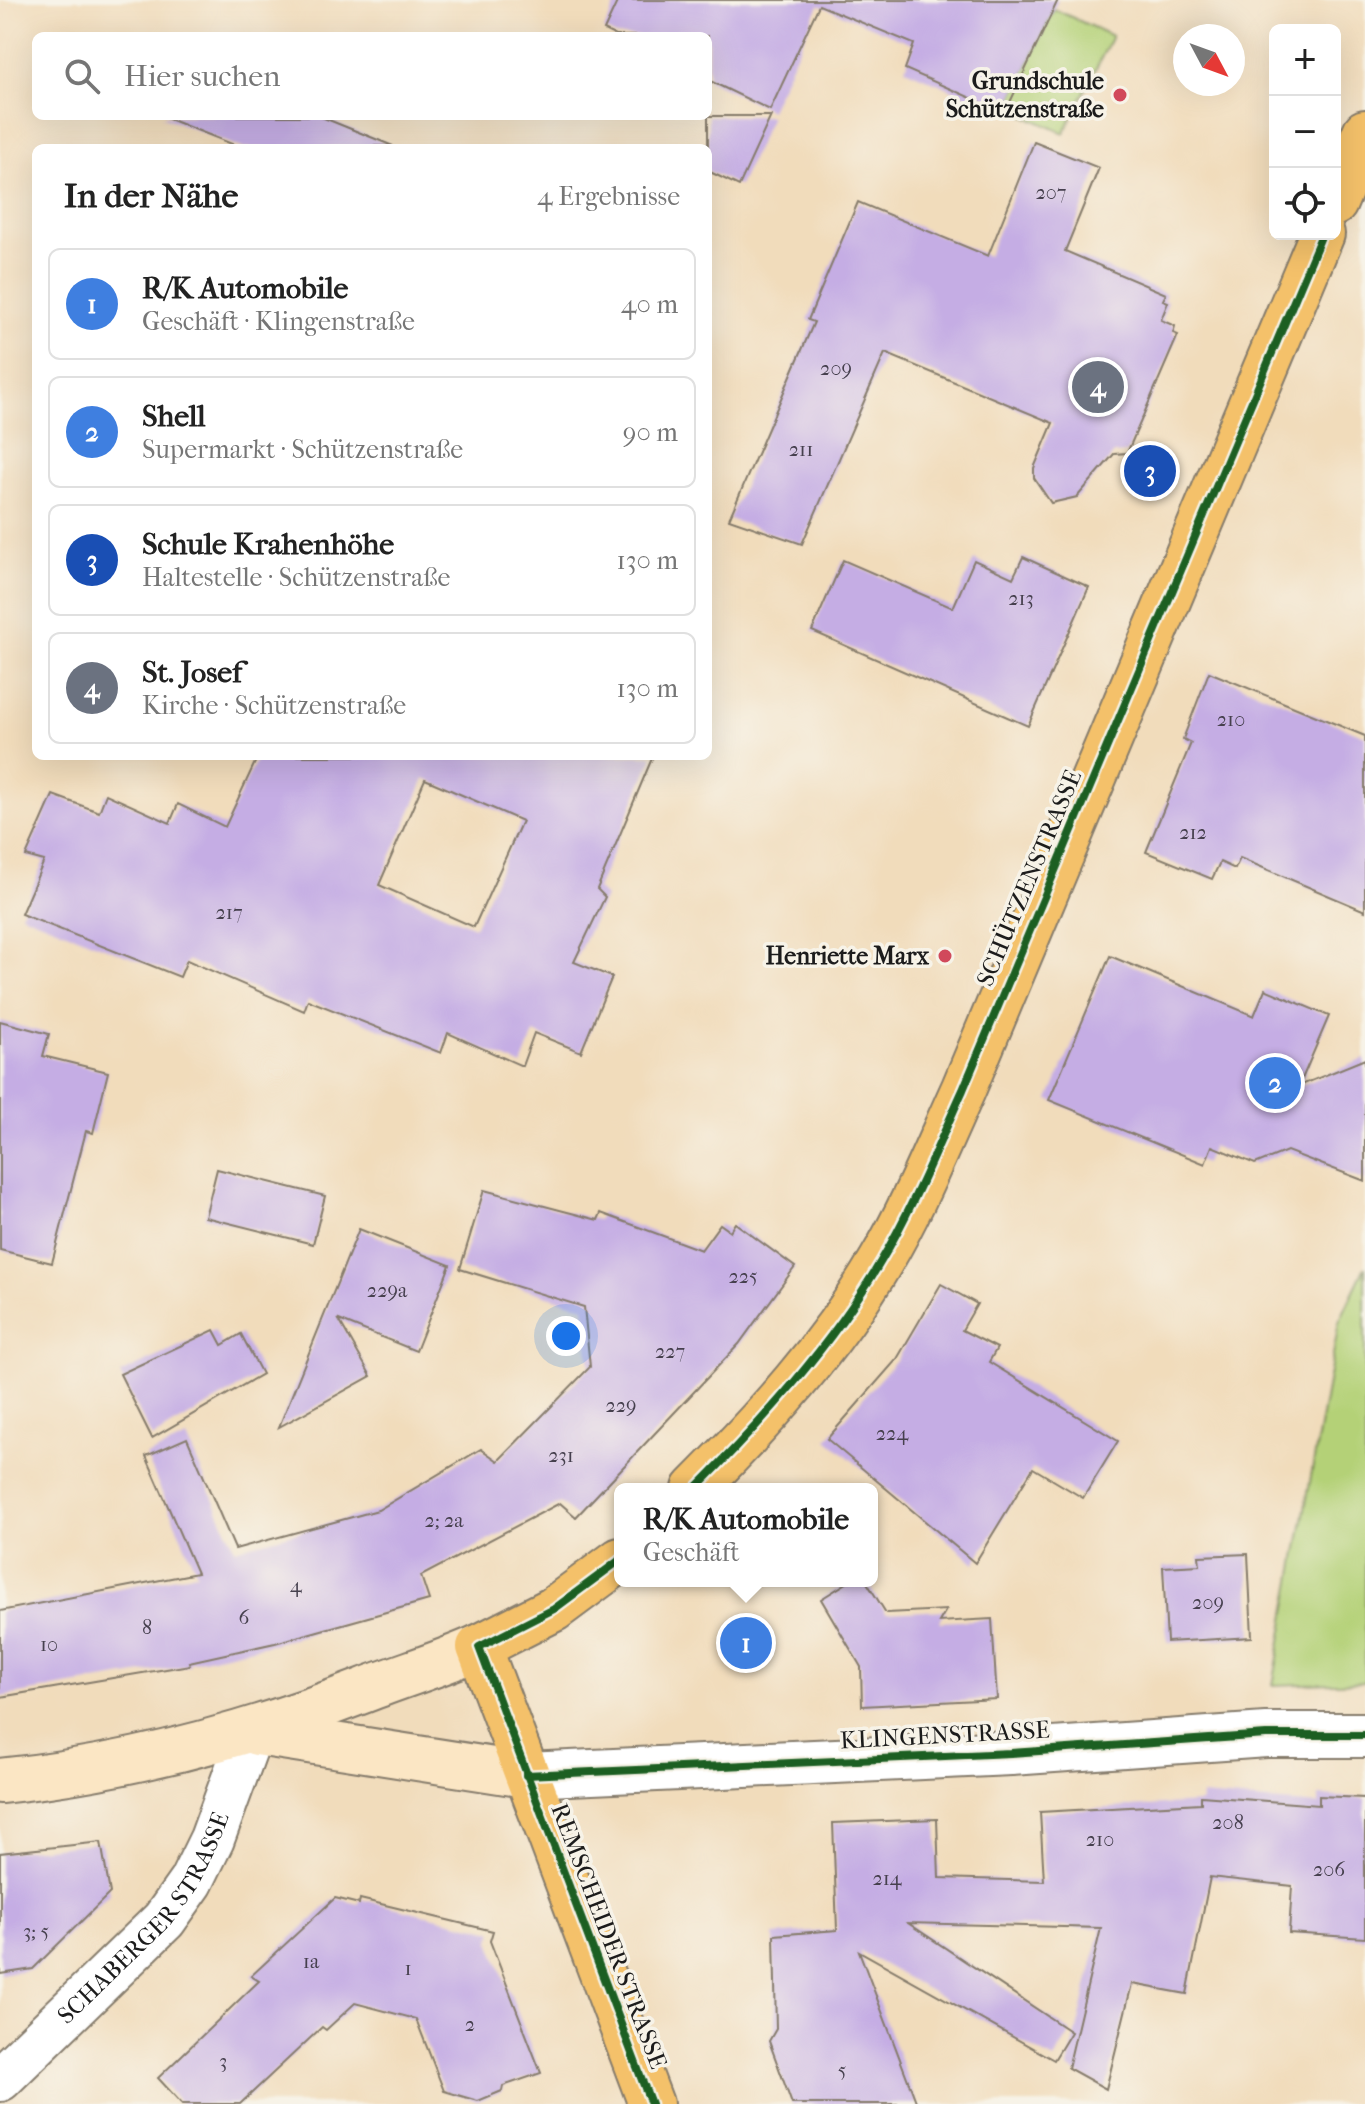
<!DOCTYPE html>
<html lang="de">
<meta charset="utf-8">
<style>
:root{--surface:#fff;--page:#f2f2f2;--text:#222;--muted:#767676;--line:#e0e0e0;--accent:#1a73e8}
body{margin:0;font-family:"IM FELL French Canon",serif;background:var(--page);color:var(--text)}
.controls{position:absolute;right:24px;top:24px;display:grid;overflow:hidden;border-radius:12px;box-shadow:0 8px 32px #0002}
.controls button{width:72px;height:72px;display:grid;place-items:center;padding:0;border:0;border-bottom:2px solid var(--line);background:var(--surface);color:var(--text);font:40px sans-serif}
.compass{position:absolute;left:1173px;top:24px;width:72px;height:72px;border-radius:50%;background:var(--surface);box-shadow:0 8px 32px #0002;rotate:131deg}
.you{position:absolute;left:566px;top:1336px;width:28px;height:28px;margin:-20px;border:6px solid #fff;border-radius:50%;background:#1a73e8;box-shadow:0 0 0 12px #1a73e833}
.badge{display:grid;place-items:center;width:52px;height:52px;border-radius:50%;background:var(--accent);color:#fff;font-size:26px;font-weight:700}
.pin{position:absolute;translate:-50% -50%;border:4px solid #fff;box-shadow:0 2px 8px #0006}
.popup{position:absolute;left:614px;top:1483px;width:264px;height:104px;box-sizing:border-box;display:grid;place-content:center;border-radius:12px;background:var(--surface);filter:drop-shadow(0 2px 6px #0005);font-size:26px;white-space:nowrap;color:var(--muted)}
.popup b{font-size:30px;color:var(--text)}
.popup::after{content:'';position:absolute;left:50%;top:100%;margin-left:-16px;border:16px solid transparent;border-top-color:var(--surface)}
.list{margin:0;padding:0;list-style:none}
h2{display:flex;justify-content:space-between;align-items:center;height:104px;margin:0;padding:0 32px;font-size:34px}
h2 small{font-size:26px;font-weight:400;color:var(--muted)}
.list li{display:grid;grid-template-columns:52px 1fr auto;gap:24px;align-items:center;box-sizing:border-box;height:112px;margin:0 16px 16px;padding:0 16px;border:2px solid var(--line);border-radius:12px}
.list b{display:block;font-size:30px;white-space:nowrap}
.list p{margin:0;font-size:26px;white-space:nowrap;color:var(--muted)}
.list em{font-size:26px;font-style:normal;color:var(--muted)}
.icon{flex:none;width:44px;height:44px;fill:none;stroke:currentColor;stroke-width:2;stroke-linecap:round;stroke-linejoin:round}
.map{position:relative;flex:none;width:1365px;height:2104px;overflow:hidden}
.search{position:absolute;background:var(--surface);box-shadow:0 8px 32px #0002;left:32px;top:32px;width:680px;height:88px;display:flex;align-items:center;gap:20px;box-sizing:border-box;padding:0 28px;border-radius:12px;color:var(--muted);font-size:30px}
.panel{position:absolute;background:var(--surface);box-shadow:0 8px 32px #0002;left:32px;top:144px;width:680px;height:616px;border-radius:12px}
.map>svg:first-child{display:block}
.green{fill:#b4d177;stroke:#68764a;stroke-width:2}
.building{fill:#c5ade4;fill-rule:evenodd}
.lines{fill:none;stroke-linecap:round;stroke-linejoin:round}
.minor-casing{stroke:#867c6c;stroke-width:48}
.tertiary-casing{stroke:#867c6c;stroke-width:48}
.secondary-casing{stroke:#867c6c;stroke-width:48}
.primary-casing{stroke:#867c6c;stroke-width:48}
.minor{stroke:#fff;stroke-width:44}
.tertiary{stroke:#fff;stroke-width:44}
.secondary{stroke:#fbe6c4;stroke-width:44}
.primary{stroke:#f4c16b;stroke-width:44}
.cycleway-casing{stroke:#f7f3e8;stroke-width:13}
.cycleway{stroke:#1b5e20;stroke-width:8}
.poi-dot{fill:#d1495b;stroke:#f7f3e8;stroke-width:3}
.labels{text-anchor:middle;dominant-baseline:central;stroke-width:7;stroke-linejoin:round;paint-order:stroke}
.number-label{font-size:20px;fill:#46404e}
.poi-label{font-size:24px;font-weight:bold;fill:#1c1c1c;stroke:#f7f3e8;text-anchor:end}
.street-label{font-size:24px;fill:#1c1c1c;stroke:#f7f3e8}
</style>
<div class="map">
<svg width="1365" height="2104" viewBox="0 0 1365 2104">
<rect width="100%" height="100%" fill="#f7f3e8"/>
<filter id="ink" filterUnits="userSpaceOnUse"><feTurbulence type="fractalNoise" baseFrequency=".0125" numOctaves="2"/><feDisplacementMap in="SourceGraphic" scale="16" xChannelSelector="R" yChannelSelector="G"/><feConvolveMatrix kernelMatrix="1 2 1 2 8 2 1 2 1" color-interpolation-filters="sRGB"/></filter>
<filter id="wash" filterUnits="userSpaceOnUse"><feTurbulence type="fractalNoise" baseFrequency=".006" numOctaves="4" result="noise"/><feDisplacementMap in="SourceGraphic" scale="32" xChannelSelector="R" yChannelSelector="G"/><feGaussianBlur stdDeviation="1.8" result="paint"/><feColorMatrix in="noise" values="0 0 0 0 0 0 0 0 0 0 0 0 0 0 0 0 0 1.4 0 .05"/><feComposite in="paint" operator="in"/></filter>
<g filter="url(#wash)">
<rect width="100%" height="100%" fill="#f1dcbb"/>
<!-- green -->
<g class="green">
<path d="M1054 9 1112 36 1064 133 1007 108Z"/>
<path d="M1365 1267V1682L1273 1685 1339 1322Z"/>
</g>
<g id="blocks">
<!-- building -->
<g class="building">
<path d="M618 0H1058L1005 113 905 69 914 44 819 5 770 110 708 80V36H616L604 30Z"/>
<path d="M161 116H319L393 146 242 148Z"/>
<path d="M708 116H771L739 186 708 171Z"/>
<path d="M1034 142 1099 168 1065 251 1166 294 1163 300 1168 302 1161 320 1175 326 1173 333 1178 335 1127 453 1114 454 1077 497 1051 503 1034 478V468L1053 423 885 353 802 544 729 519 814 322 808 320 858 202 988 256Z"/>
<path d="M1023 557 1089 587 1028 726 812 631 843 560 953 608 974 560 1013 578Z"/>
<path d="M1209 672 1365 736V911L1240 858 1235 869 1220 862 1212 879 1146 852 1191 743 1183 739Z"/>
<path d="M258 756H653L597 889 605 897 574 962 612 977 581 1052 534 1033 522 1066 448 1033 441 1053 308 1000 304 1011 187 960 180 977 21 914 44 861 26 856 53 795 99 812 106 794 170 823 178 804 225 827ZM425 779 522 821 474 927 379 885Z"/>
<path d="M1110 956 1254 1016 1265 989 1329 1016 1299 1086 1365 1059V1181L1287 1151 1255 1164 1212 1146 1205 1164 1049 1100Z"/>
<path d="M0 1021 49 1034 43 1056 108 1072 93 1133 86 1131 52 1263 0 1250Z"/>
<path d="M217 1169 325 1196 313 1244 205 1217Z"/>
<path d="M484 1190 598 1220 601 1213 701 1250 720 1224 730 1231 735 1223 795 1267 739 1344 576 1517 560 1503 421 1576 429 1600 275 1643 189 1662 190 1665 0 1697V1611L197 1573 146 1456 187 1438 235 1549 378 1510 481 1449 498 1461 590 1367 584 1307 460 1269Z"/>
<path d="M359 1229 450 1265 416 1351 339 1320 371 1376 279 1427Z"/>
<path d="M941 1284 977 1304 962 1330 997 1348 989 1362 1118 1441 1083 1498 1033 1468 975 1563 827 1439 897 1359Z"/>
<path d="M214 1330 222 1345 241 1334 262 1374 152 1438 120 1374Z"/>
<path d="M1248 1554 1252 1637 1167 1642 1163 1567 1200 1565 1199 1556Z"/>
<path d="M850 1581H866L886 1613 946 1610 939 1622 992 1619 997 1699 862 1706 861 1667 821 1599Z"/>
<path d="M1201 1796 1319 1805V1796L1365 1798V1938L1289 1933 1292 1886 1210 1877 1187 1994 1132 1984 1106 2089 1068 2068 1101 1928 908 1923 1071 2032 1054 2060 859 1951 917 2104H792L769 2041 776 2029 774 1935 837 1930 833 1823 937 1819 939 1878 1044 1881 1040 1812 1201 1803Z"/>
<path d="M101 1842 110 1893 33 1969 0 1974V1853Z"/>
<path d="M335 1898 359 1904 360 1899 493 1931 490 1941 541 2073 503 2086 502 2091 478 2101 444 2091 416 2019 355 2003 326 2030 322 2027 240 2104H182L158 2078 259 1981 251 1976Z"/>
</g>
</g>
</g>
<g filter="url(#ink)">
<use href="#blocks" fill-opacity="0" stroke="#867c6c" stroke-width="2"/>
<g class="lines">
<!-- minor casing -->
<g class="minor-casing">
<g id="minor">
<path id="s1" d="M0 2079 164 1920 191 1882 212 1839 251 1732"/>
</g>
</g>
<!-- tertiary casing -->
<g class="tertiary-casing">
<path id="tertiary" d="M526 1775 1011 1753 1266 1735H1365"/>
</g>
<!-- secondary casing -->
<g class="secondary-casing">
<g id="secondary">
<path d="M257 1733 526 1775"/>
<path d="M0 1781C127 1768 246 1736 365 1690 403 1675 441 1664 479 1647"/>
</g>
</g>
<!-- primary casing -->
<g class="primary-casing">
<g id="primary">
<path d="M1335 203 1365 132"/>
<path d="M695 1489C764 1420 831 1346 881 1261 913 1207 937 1147 963 1090L1322 234"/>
<path d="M620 1560 554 1609 479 1647 651 2104"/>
</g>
</g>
<!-- minor -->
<use href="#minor" class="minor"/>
<!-- tertiary -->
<use href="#tertiary" class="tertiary"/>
<!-- secondary -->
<use href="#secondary" class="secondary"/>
<!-- primary -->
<use href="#primary" class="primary"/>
<!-- cycleway casing -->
<g class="cycleway-casing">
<g id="cycleway">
<path d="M695 1489C764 1420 831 1346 881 1261 913 1207 937 1147 963 1090L1322 234"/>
<path d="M620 1560 554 1609 479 1647 651 2104"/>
<path d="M526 1775 1011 1753 1266 1735H1365"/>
</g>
</g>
<!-- cycleway -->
<use href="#cycleway" class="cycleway"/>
</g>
</g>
<!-- markers -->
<g class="poi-dot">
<circle cx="1120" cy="95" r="8"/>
<circle cx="945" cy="956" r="8"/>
</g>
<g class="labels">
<!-- number labels -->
<g class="number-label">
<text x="1051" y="192">207</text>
<text x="836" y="368">209</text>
<text x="801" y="449">211</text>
<text x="1021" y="598">213</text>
<text x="1231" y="719">210</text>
<text x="1193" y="832">212</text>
<text x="229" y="912">217</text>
<text x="743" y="1276">225</text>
<text x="387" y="1290">229a</text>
<text x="670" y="1351">227</text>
<text x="621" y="1405">229</text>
<text x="892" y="1433">224</text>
<text x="561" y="1455">231</text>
<text x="444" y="1520">2; 2a</text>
<text x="296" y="1585">4</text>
<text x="1208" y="1602">209</text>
<text x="244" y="1617">6</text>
<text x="147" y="1627">8</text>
<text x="49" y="1644">10</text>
<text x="1228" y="1822">208</text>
<text x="1100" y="1839">210</text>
<text x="1329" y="1869">206</text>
<text x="887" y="1878">214</text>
<text x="36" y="1931">3; 5</text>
<text x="311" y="1961">1a</text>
<text x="408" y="1968">1</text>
<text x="470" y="2024">2</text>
<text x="223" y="2061">3</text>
<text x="842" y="2070">5</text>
</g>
<!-- poi labels -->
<g class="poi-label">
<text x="1104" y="81">Grundschule<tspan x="1104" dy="28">Schützenstraße</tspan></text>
<text x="929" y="956">Henriette Marx</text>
</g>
<!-- street labels -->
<g class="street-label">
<text transform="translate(1029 878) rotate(-67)">SCHÜTZENSTRASSE</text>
<text transform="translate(945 1735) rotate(-3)">KLINGENSTRASSE</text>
<text stroke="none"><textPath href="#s1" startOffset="218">SCHABERGER STRASSE</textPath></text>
<text transform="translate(609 1936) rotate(69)">REMSCHEIDER STRASSE</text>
</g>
</g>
</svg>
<div class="controls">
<button>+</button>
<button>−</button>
<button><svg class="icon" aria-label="locate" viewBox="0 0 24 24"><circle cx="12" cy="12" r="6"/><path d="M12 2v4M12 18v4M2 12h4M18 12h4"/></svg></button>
</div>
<svg class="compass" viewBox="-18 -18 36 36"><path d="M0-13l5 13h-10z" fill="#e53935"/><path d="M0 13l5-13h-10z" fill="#767676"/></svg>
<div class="you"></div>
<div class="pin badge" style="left:746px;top:1643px;background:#3f7fe0">1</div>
<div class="popup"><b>R/K Automobile</b>Geschäft</div>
<div class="pin badge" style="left:1275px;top:1083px;background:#3f7fe0">2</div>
<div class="pin badge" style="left:1150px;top:471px;background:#1a4fb4">3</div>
<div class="pin badge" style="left:1098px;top:387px;background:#6b7280">4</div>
<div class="search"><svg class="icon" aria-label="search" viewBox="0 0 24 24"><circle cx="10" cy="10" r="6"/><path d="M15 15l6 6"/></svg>Hier suchen</div>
<section class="panel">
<h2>In der Nähe<small>4 Ergebnisse</small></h2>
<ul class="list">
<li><span class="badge" style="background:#3f7fe0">1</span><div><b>R/K Automobile</b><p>Geschäft · Klingenstraße</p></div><em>40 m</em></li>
<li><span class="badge" style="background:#3f7fe0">2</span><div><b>Shell</b><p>Supermarkt · Schützenstraße</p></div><em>90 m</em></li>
<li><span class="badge" style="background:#1a4fb4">3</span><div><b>Schule Krahenhöhe</b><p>Haltestelle · Schützenstraße</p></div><em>130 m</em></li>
<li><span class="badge" style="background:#6b7280">4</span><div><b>St. Josef</b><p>Kirche · Schützenstraße</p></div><em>130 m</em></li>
</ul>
</section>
</div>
